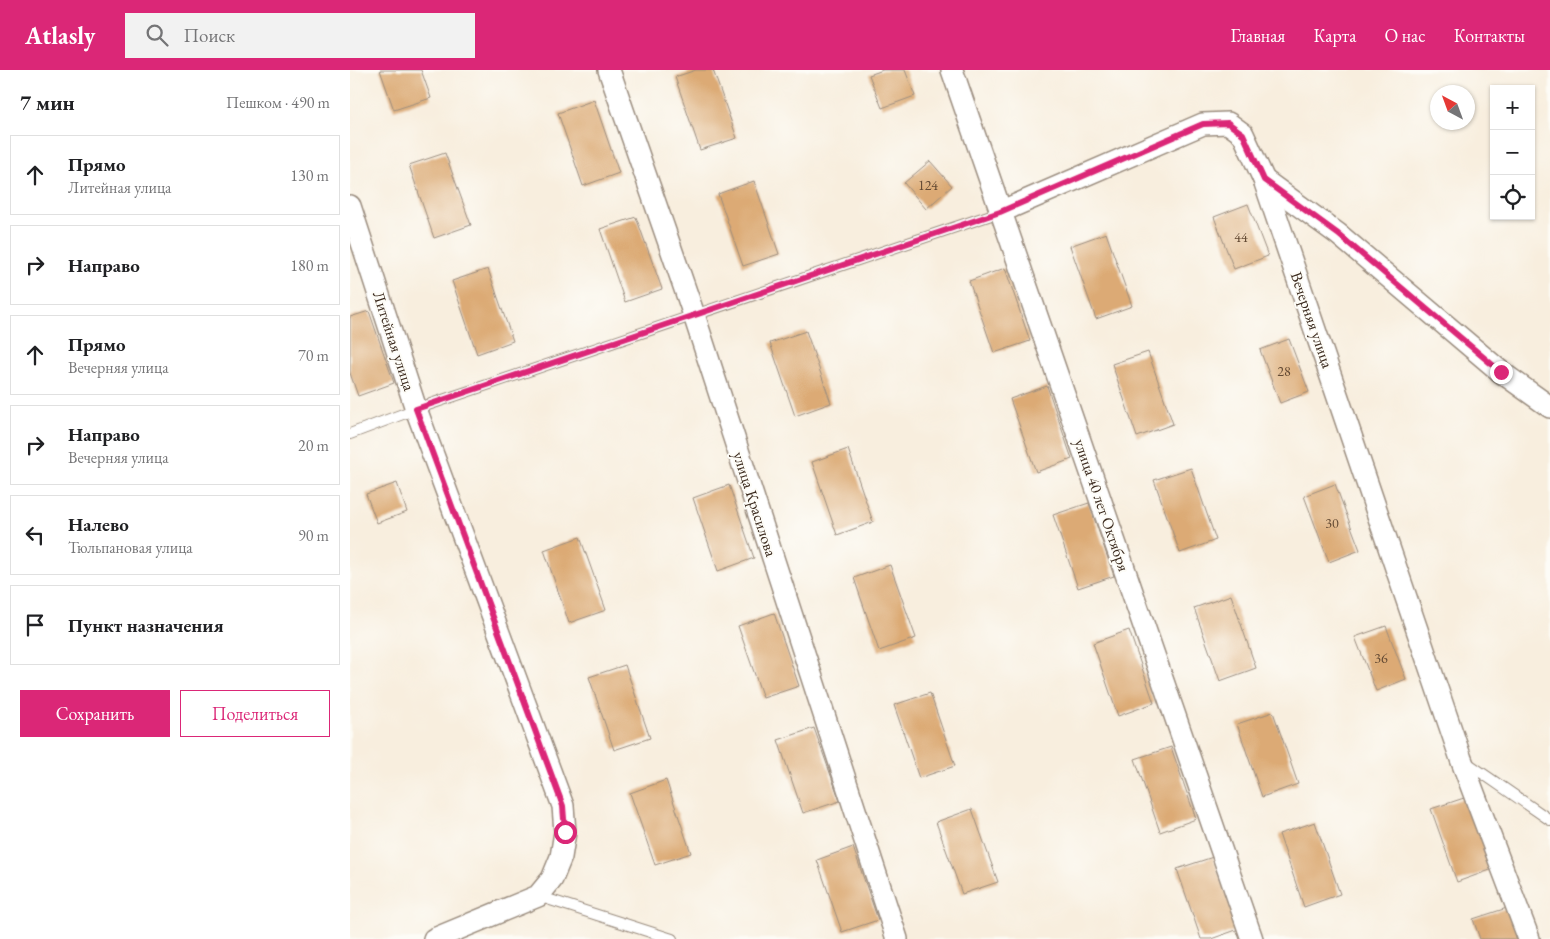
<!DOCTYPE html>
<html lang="ru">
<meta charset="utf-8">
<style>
:root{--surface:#fff;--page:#f2f2f2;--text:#202124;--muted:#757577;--line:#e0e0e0;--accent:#db2777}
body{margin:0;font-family:"EB Garamond",serif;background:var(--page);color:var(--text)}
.controls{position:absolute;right:15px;top:15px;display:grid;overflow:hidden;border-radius:0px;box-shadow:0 1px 4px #0004}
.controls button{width:45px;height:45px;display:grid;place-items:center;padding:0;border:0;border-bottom:1px solid var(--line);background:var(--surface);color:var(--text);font:25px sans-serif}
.compass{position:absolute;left:1080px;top:15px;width:45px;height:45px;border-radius:50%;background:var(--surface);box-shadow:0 1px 4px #0004;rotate:319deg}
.stop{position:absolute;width:15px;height:15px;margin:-11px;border:4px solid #db2777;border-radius:50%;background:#fff}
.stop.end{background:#db2777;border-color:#fff;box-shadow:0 1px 5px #0008}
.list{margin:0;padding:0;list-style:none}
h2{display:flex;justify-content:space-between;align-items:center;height:65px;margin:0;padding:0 20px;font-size:21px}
h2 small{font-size:16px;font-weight:400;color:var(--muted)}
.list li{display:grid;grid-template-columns:32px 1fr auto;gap:15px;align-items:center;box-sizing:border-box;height:80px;margin:0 10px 10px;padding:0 10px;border:1px solid var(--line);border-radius:0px}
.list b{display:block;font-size:19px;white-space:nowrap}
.list p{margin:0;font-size:16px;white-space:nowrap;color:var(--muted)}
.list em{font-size:16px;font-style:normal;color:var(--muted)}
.actions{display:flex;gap:10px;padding:15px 20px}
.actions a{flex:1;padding:11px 0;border:1px solid var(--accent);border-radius:0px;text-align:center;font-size:18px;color:var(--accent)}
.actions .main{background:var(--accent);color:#fff}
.icon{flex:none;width:28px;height:28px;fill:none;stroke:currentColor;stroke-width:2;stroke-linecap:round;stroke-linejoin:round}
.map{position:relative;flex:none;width:1200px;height:869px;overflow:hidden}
header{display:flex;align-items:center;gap:30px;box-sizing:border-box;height:70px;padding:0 25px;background:var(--accent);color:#fff}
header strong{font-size:24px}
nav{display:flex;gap:28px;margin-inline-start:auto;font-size:18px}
.search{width:350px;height:45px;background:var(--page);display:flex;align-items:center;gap:12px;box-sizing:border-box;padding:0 18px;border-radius:0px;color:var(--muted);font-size:19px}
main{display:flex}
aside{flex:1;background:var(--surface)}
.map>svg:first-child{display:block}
.building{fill:#dcaa75}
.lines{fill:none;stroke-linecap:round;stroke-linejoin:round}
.service-casing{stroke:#9a8c7e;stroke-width:12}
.minor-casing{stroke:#9a8c7e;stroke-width:24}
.service{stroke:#fff;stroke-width:10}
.minor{stroke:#fff;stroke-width:21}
.route{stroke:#db2777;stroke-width:6}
.labels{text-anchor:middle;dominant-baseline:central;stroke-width:4;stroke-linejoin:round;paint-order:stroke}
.number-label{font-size:14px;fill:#634a34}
.street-label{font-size:16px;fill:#3b2a1e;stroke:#fdfcf7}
</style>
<header>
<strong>Atlasly</strong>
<div class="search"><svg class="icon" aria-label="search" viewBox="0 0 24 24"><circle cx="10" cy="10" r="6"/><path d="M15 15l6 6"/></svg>Поиск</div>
<nav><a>Главная</a><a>Карта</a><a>О нас</a><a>Контакты</a></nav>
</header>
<main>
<aside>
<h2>7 мин<small>Пешком · 490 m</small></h2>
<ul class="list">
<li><svg class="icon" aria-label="ahead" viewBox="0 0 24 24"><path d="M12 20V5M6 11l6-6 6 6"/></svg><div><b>Прямо</b><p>Литейная улица</p></div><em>130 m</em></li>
<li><svg class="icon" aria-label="right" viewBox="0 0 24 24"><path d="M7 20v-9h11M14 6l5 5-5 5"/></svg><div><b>Направо</b></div><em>180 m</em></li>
<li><svg class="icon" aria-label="ahead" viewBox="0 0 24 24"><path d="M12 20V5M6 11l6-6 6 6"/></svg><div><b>Прямо</b><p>Вечерняя улица</p></div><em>70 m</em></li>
<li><svg class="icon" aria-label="right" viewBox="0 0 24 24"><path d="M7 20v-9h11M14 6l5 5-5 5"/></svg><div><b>Направо</b><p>Вечерняя улица</p></div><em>20 m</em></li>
<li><svg class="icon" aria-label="left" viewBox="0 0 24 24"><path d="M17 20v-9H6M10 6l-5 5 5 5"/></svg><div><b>Налево</b><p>Тюльпановая улица</p></div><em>90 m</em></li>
<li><svg class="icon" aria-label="arrive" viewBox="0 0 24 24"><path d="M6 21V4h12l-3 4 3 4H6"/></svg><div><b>Пункт назначения</b></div></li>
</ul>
<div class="actions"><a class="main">Сохранить</a><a>Поделиться</a></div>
</aside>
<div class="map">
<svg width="1200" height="869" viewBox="0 0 1200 869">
<rect width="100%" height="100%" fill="#fdfcf7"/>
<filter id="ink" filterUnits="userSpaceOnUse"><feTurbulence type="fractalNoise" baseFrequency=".02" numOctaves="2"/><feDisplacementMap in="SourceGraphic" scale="10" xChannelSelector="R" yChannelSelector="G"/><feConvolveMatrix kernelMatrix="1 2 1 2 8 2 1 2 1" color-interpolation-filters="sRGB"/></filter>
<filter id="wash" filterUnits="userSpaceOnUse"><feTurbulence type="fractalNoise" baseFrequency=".0096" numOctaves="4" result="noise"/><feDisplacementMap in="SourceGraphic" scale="20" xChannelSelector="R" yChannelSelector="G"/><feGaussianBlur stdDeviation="1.12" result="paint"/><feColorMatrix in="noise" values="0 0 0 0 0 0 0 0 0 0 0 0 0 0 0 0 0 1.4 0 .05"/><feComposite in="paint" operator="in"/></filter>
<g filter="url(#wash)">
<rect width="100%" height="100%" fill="#f8eede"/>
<g id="blocks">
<!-- building -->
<g class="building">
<path d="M30 0H71L81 28 44 40Z"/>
<path d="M346 0H363L387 68 350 80 325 7Z"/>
<path d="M533 0H555L565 26 532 38 519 5Z"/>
<path d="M244 30 269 103 233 116 208 43Z"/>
<path d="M95 83 121 155 84 168 59 95Z"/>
<path d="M580 91 602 116 576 139 554 113Z"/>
<path d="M404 111 429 184 393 196 368 124Z"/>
<path d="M898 134 918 186 884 199 864 147Z"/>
<path d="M286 147 312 219 275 232 250 159Z"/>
<path d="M756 163 782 236 746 249 720 176Z"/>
<path d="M655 198 680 271 644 283 619 211Z"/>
<path d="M138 199 163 271 127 284 102 211Z"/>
<path d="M19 241 44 313 8 326 0 303V247Z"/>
<path d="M456 261 481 333 445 346 420 273Z"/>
<path d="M939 269 959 322 930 333 910 280Z"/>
<path d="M798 282 823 354 787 367 762 294Z"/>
<path d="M697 316 722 389 686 402 660 329Z"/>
<path d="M498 379 523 452 487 465 462 392Z"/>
<path d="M841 398 866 470 830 483 804 410Z"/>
<path d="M47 413 57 442 27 453 16 424Z"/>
<path d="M985 414 1010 480 979 492 954 426Z"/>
<path d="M379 415 404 488 368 501 343 428Z"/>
<path d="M739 433 764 506 728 518 703 445Z"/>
<path d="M230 467 256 540 219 553 194 480Z"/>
<path d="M540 495 566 568 529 581 504 508Z"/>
<path d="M881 525 906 598 870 611 844 538Z"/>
<path d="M424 543 449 616 413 628 388 556Z"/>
<path d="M1036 556 1056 609 1026 621 1005 567Z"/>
<path d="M779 560 804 633 768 646 743 573Z"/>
<path d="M275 595 300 668 264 680 239 607Z"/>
<path d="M580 623 605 696 569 708 544 635Z"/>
<path d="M923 642 948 714 912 727 887 654Z"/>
<path d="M464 658 490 731 453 743 428 670Z"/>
<path d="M821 677 846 749 810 762 785 689Z"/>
<path d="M316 710 341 783 305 795 280 723Z"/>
<path d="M1117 727 1143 799 1107 812 1081 739Z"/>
<path d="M622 739 648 812 612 824 586 752Z"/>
<path d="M965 752 990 824 954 837 929 764Z"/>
<path d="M503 777 528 850 492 862 467 790Z"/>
<path d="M863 787 889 859 861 869H851L827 799Z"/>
<path d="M1160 837 1171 869H1130L1123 849Z"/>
</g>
</g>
</g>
<g filter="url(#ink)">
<use href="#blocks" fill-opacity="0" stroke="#9a8c7e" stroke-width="1"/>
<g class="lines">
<!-- service casing -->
<g class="service-casing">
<g id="service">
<path d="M0 364 66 339 650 142"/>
<path d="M1116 692 1200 750"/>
<path d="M188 826 322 869"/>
</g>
</g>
<!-- minor casing -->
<g class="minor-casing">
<g id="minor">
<path d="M259 0 344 245 547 869"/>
<path d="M602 0 902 869"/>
<path d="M914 110 988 164 1151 302 1200 337"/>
<path d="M0 136 66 339 213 736 215 762 211 787 202 809 188 826 84 869"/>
<path d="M650 142 853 54 878 53 893 64 914 110 1111 689 1179 869"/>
</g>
</g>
<!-- service -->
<use href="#service" class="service"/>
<!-- minor -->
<use href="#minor" class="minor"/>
</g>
</g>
<g class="lines" filter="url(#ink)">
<!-- route -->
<path class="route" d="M215 762 213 736 66 339 650 142 853 54 878 53 893 64 914 110 988 164 1151 302"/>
</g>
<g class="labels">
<!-- number labels -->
<g class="number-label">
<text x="578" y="115">124</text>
<text x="891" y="167">44</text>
<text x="934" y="301">28</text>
<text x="982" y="453">30</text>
<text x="1031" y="588">36</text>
</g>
<!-- street labels -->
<g class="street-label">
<text transform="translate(962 250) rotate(71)">Вечерняя улица</text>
<text transform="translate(44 271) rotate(72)">Литейная улица</text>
<text transform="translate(405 434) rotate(72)">улица Красилова</text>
<text transform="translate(752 435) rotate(71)">улица 40 лет Октября</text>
</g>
</g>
</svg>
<div class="controls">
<button>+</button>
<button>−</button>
<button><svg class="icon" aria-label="locate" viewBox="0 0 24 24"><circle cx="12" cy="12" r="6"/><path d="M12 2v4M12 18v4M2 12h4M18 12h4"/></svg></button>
</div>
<svg class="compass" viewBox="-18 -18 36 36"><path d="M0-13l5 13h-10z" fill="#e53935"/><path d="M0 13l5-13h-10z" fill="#757577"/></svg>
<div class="stop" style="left:215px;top:762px"></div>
<div class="stop end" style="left:1151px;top:302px"></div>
</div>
</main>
